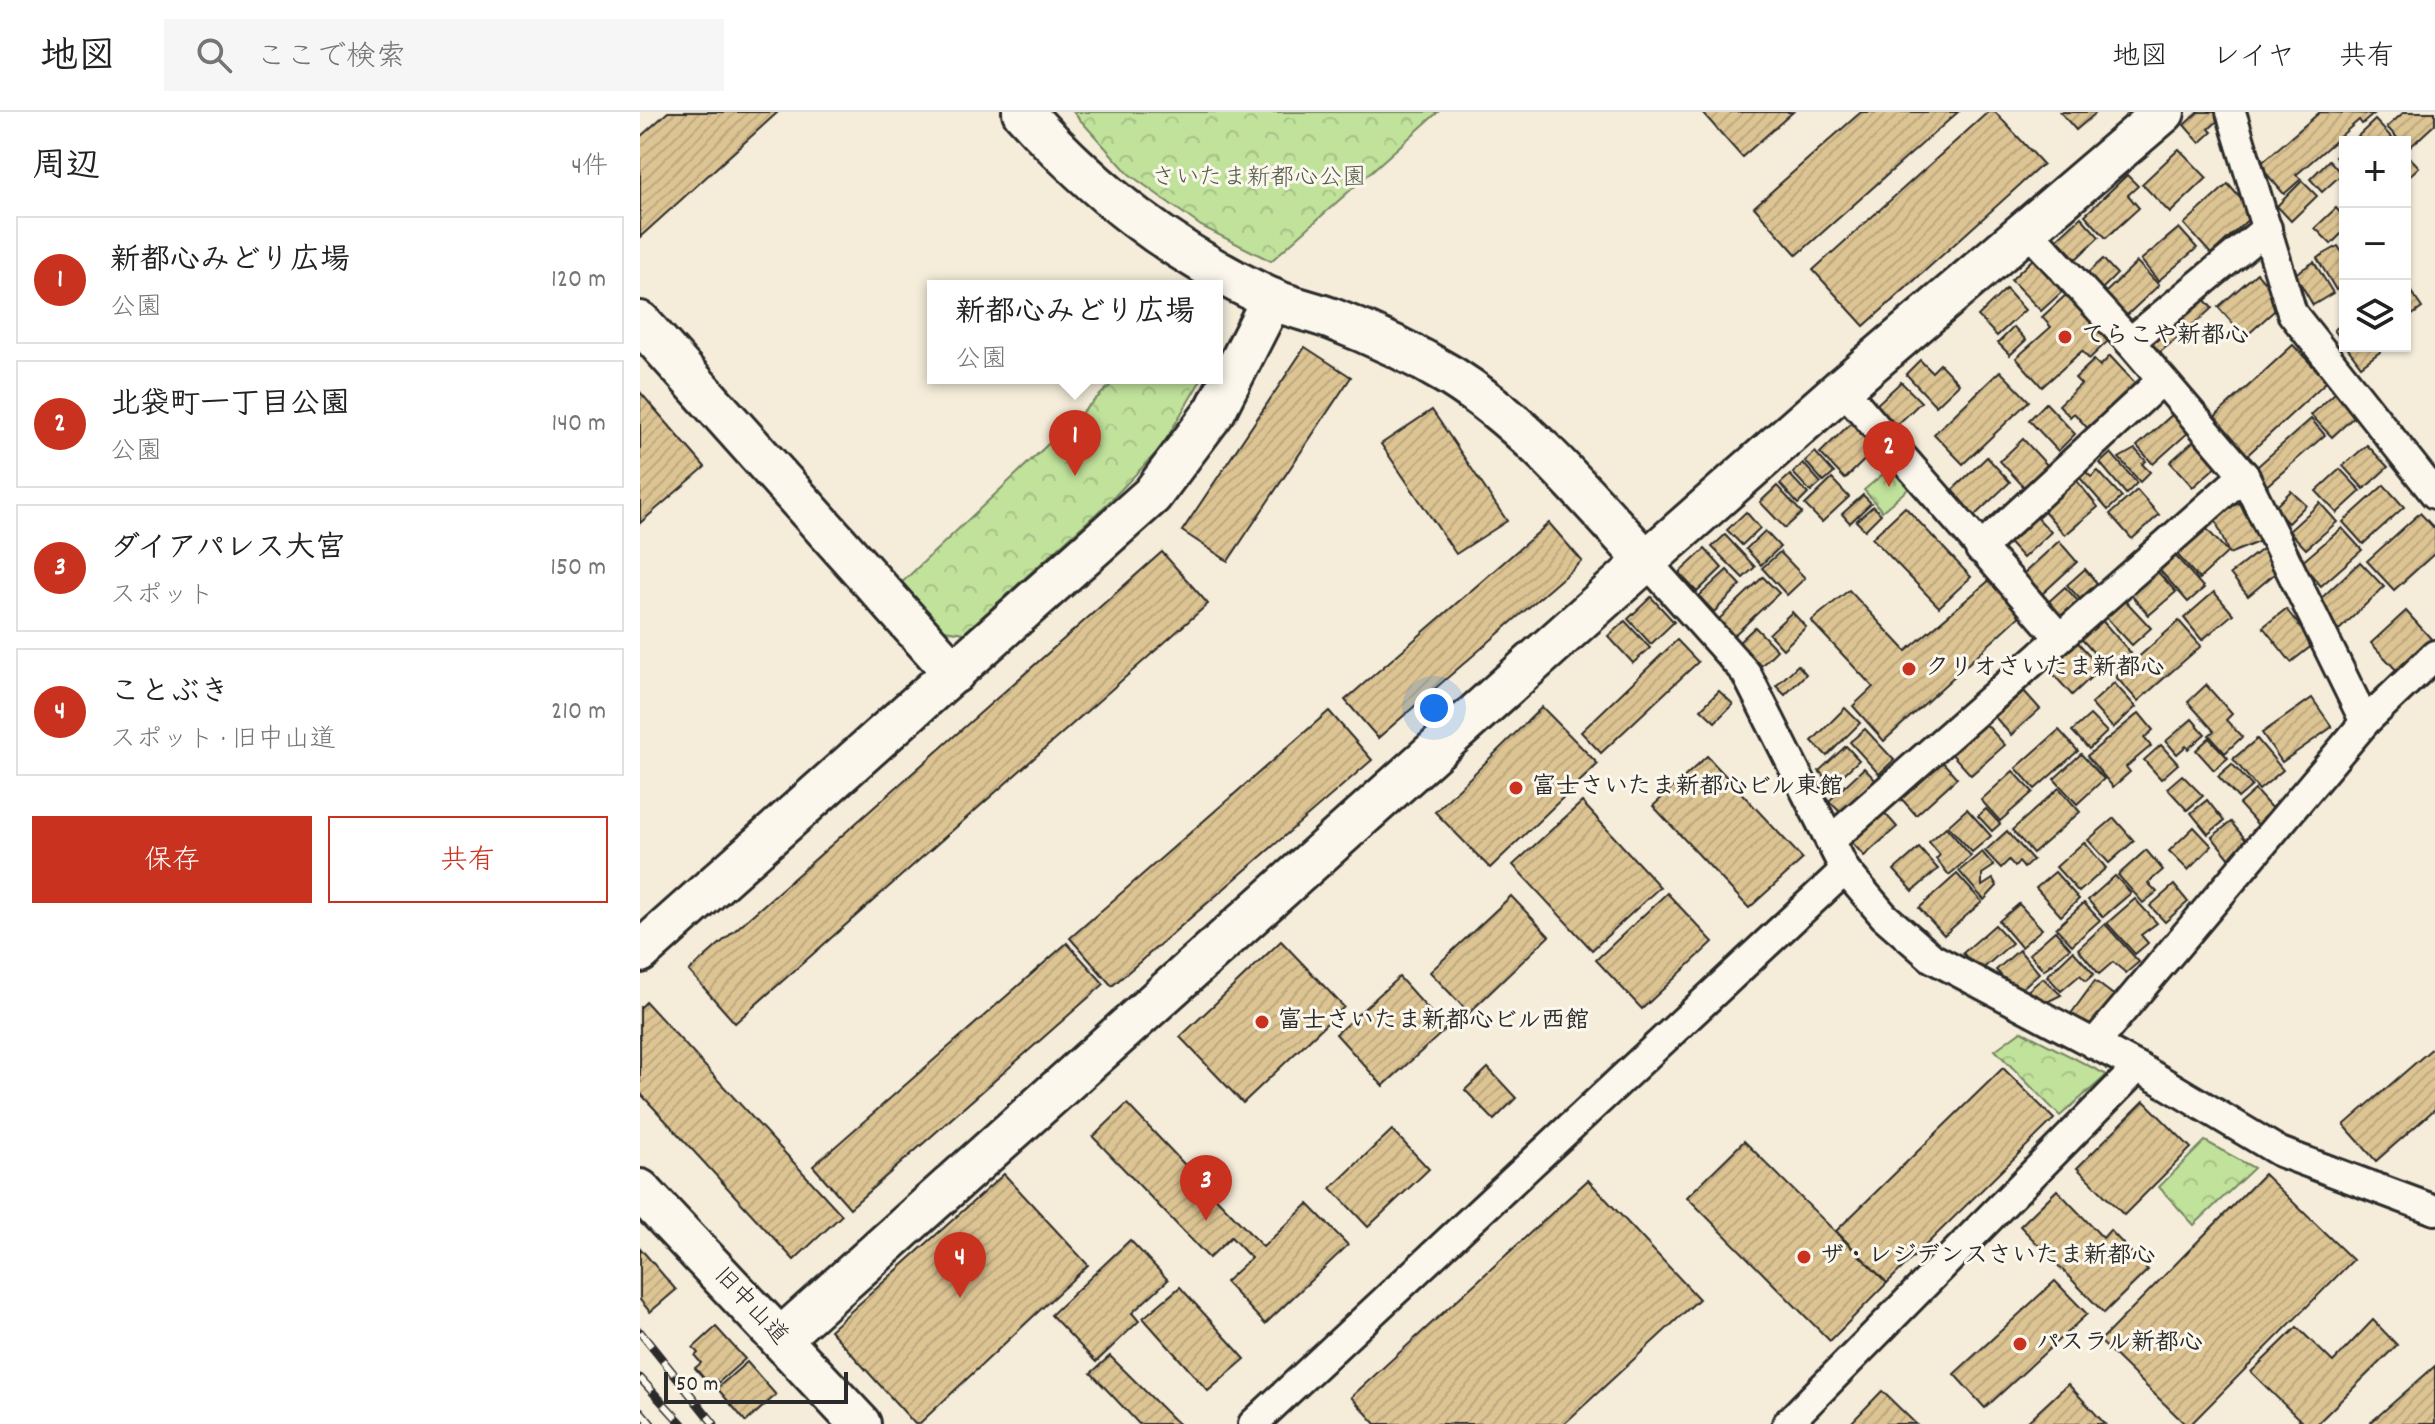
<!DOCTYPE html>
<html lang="ja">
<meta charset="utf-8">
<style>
:root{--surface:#fff;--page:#f6f6f6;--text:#222;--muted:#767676;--line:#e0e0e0;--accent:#c8321e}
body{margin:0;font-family:Dekko,"Klee One",sans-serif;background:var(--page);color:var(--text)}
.controls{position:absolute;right:24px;top:24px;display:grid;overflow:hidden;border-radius:0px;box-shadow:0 2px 6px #0004}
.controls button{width:72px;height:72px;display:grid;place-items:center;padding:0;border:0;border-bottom:2px solid var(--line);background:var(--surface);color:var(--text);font:40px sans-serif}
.scale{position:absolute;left:24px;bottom:20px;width:184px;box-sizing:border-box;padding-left:8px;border:4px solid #2b2b2b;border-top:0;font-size:22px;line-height:28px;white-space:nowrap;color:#2b2b2b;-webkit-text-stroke:6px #fbf7ec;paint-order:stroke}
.you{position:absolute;left:794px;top:596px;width:28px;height:28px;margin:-20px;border:6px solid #fff;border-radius:50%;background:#1a73e8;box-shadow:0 0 0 12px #1a73e833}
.badge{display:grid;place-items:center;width:52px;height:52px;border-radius:50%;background:var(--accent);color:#fff;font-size:26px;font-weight:700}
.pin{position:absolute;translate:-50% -66px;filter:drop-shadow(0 2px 4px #0008)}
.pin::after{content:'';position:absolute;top:42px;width:28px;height:24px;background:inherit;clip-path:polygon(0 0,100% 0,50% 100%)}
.popup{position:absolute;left:287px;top:168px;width:296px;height:104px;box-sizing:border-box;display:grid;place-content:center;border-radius:0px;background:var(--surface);filter:drop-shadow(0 2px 6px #0005);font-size:26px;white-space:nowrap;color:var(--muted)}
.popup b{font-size:30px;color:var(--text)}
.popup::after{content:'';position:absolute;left:50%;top:100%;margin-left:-16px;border:16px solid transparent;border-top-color:var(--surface)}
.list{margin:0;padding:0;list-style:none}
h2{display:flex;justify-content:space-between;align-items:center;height:104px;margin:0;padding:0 32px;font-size:34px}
h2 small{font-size:26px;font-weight:400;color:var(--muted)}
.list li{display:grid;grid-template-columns:52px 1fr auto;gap:24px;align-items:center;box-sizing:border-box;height:128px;margin:0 16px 16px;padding:0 16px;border:2px solid var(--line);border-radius:0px}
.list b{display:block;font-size:30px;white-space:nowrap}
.list p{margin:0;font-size:26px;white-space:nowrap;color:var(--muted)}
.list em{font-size:26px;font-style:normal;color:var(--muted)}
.actions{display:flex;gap:16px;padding:24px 32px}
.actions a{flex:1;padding:18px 0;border:2px solid var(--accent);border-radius:0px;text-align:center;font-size:28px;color:var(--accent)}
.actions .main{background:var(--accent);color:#fff}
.icon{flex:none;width:44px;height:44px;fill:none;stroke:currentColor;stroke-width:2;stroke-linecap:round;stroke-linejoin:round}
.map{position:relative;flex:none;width:1795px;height:1312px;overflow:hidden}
header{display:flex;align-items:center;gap:48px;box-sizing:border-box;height:112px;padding:0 40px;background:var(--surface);border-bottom:2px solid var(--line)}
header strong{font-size:38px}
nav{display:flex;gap:44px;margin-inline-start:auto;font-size:28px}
.search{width:560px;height:72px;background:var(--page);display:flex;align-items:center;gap:20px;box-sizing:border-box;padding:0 28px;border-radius:0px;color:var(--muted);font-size:30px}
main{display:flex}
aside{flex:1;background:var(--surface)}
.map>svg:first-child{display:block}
.park{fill:url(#park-crowns);stroke:#768663;stroke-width:2}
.building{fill:url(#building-hatch);stroke:#2b2b2b;stroke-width:2}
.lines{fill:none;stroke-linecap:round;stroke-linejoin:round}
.street-casing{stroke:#2b2b2b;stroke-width:34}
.secondary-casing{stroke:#2b2b2b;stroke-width:46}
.street{stroke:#fbf7ec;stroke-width:28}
.secondary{stroke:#fbf7ec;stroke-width:40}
.rail-casing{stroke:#2b2b2b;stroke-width:9}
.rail{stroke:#fbf7ec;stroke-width:6;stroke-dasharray:18;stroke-linecap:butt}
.poi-dot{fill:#c8321e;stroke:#fbf7ec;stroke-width:3}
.labels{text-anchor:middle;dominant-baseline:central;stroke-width:6;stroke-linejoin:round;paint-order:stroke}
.park-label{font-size:24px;fill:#505947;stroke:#fbf7ec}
.poi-label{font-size:24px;font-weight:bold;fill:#2b2b2b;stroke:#fbf7ec;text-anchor:start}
.street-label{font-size:24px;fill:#2b2b2b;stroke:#fbf7ec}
</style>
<header>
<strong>地図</strong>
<div class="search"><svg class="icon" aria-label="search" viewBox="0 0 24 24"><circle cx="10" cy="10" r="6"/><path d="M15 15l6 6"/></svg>ここで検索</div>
<nav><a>地図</a><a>レイヤ</a><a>共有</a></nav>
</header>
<main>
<aside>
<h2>周辺<small>4件</small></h2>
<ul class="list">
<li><span class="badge">1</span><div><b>新都心みどり広場</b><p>公園</p></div><em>120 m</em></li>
<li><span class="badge">2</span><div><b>北袋町一丁目公園</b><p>公園</p></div><em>140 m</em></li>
<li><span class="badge">3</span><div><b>ダイアパレス大宮</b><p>スポット</p></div><em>150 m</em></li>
<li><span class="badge">4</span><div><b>ことぶき</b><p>スポット · 旧中山道</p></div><em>210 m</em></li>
</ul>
<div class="actions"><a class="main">保存</a><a>共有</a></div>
</aside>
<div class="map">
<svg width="1795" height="1312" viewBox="0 0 1795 1312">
<defs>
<pattern id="park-crowns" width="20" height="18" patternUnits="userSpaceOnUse" patternTransform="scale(2)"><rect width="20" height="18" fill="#c0e29b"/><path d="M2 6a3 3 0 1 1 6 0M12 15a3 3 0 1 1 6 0" fill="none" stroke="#a5c286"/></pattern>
<pattern id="building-hatch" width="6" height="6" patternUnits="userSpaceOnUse" patternTransform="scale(2)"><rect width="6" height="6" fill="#ddc493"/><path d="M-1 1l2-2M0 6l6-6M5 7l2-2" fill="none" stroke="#bea97f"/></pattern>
</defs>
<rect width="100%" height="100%" fill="#f5edda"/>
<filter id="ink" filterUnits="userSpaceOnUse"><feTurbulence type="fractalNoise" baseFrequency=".0125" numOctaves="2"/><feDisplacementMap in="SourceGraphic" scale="16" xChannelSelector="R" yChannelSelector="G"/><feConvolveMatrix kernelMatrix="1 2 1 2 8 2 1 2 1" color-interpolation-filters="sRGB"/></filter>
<g filter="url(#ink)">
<!-- park -->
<g class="park">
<path d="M433 0H798L631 149 561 114 489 62Z"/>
<path d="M478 266H562L521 336 468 391 324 521 297 517 256 476Z"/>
<path d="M1256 351 1274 372 1242 399 1224 378Z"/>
<path d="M1381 919 1467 963 1420 1004 1355 938Z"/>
<path d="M1565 1029 1614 1056 1554 1113 1519 1075Z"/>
</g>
<!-- building -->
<g class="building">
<path d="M28 0H138L0 125V25Z"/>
<path d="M1062 0H1153L1102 45Z"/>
<path d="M1221 0H1318L1157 143 1114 95Z"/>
<path d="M1348 0H1355L1403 52 1224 214 1173 158Z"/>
<path d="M1420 0H1457L1436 18Z"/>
<path d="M1558 0H1577L1582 5 1569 17 1572 20 1560 31 1544 13Z"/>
<path d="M1680 0 1734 2 1722 12 1719 8 1656 63 1661 67 1644 82 1619 53Z"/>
<path d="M1764 0H1795V12L1768 37 1765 30H1761L1747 15Z"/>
<path d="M1735 8 1753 27 1750 30H1724L1718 24Z"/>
<path d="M1705 36V55L1695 45Z"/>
<path d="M1539 37 1567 66 1530 101 1502 72Z"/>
<path d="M1765 40 1779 55 1765 68Z"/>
<path d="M1689 48 1702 62 1682 80 1670 67Z"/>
<path d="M1487 63 1498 74 1488 83 1499 96 1466 126 1445 103Z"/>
<path d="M1662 69 1677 84 1651 109 1637 94Z"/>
<path d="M1588 72 1614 102 1571 142 1544 112Z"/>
<path d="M1696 96 1705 106V118L1691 132 1675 116Z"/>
<path d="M1441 105 1459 125 1436 147 1417 127Z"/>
<path d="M1539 116 1557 136 1518 169 1501 148Z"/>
<path d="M1698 134 1705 145V172L1696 178 1677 146Z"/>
<path d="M1395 145 1425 177 1401 199 1371 168Z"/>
<path d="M1463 147 1477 162 1456 183 1441 167Z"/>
<path d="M1497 150 1519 173 1486 204 1464 182Z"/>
<path d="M1674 150 1693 181 1673 193 1655 162Z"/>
<path d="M1617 161 1643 191 1605 225 1578 195Z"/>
<path d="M1765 171 1782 196 1765 208Z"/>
<path d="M1366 177 1385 198 1357 224 1338 204Z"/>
<path d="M1427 182 1469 228 1449 247 1442 239 1402 275 1376 246 1411 215 1402 205Z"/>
<path d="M1563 186 1572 196 1547 219 1538 209Z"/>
<path d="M1705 210V232L1694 218Z"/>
<path d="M1532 211 1542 222 1519 241 1509 231Z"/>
<path d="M1374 215 1386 228 1370 243 1358 231Z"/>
<path d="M1653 233 1687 269 1601 349 1567 312Z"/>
<path d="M1706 234H1748L1721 254Z"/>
<path d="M665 235 711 265 588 449 542 419Z"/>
<path d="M1470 244 1497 273 1449 318 1434 301 1430 305 1419 293 1441 272 1435 266 1454 248 1460 254Z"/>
<path d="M1280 248 1292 260 1300 252 1319 272 1296 294 1266 262Z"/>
<path d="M1360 259 1389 289 1323 352 1294 322Z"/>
<path d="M1261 270 1281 290 1254 316 1234 295Z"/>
<path d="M0 280 65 355 0 411Z"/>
<path d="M1696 280 1716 303 1692 325 1671 303Z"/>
<path d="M1406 291 1435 322 1418 339 1389 308Z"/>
<path d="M792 298 867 409 816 442 741 332Z"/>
<path d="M1534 301 1550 319 1513 352 1497 334Z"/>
<path d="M1671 307 1685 323 1624 376 1610 361Z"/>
<path d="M1212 310 1237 336 1205 367 1180 341Z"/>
<path d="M1557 326 1580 351 1553 375 1530 350Z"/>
<path d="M1383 327 1408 354 1385 376 1360 349Z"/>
<path d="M1727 333 1748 355 1724 377 1703 354Z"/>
<path d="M1495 337 1506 349 1502 352 1510 360 1500 370 1479 346Z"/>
<path d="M1175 340 1194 361 1184 370 1165 349Z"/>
<path d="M1471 341 1497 371 1486 382 1460 351Z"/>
<path d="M1347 345 1370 370 1333 405 1310 380Z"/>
<path d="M1163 351 1181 371 1171 380 1153 361Z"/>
<path d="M1700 357 1721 379 1697 401 1676 379Z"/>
<path d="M1458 359 1482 385 1468 398 1440 366 1446 360 1451 365Z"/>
<path d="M1150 363 1168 382 1158 392 1140 372Z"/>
<path d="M1434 365 1458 395 1425 423 1400 394Z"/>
<path d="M1192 367 1209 385 1182 410 1165 393Z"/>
<path d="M1744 373 1764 395 1723 432 1703 410Z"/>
<path d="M1137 374 1162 401 1145 416 1120 390Z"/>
<path d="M1497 378 1519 403 1492 427 1470 402Z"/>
<path d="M1651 379 1666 393 1648 411 1633 397Z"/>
<path d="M1223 383 1231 391 1210 411 1202 402Z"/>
<path d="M1605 389 1621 429 1589 442 1573 402Z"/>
<path d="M1680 391 1697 410 1666 437 1649 419Z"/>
<path d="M1233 394 1241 402 1225 418 1216 409Z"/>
<path d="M1265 395 1331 465 1299 495 1232 426Z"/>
<path d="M1106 400 1120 416 1102 433 1087 418Z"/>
<path d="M1393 401 1411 420 1383 446 1365 426Z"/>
<path d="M1780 401 1795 417V441L1754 478 1727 449Z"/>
<path d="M909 411 942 449 738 626 705 588Z"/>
<path d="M1564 414 1588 440 1559 467 1535 440Z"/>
<path d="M1702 416 1722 438 1681 474 1661 451Z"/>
<path d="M1125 419 1140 435 1121 453 1106 437Z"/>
<path d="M1085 423 1115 455 1103 466 1072 435Z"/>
<path d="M1419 429 1437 450 1401 483 1383 462Z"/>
<path d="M1065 437 1082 456 1057 480 1039 461Z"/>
<path d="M1622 437 1639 458 1608 484 1590 462Z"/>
<path d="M522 440 568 492 95 911 49 859Z"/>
<path d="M1140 440 1165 466 1147 483 1122 456Z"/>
<path d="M1532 440 1564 476 1548 490 1516 454Z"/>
<path d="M1720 450 1744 475 1699 518 1675 492Z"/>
<path d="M1445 457 1457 471 1440 487 1427 473Z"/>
<path d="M1087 458 1101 473 1074 500 1059 484Z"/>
<path d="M1517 459 1536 480 1509 503 1490 482Z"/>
<path d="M1123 465 1139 481 1091 526 1076 510Z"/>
<path d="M1351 467 1382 502 1244 629 1213 594 1233 575 1171 509 1209 478 1266 539Z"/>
<path d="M1425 475 1439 490 1420 507 1406 492Z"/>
<path d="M1574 480 1593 502 1562 528 1544 506Z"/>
<path d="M1011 485 1034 510 1011 532 988 507Z"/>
<path d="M1483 486 1511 516 1492 533 1464 503Z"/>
<path d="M1646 497 1674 532 1651 550 1623 515Z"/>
<path d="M1766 499 1793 529 1758 560 1731 531Z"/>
<path d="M1152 500 1166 515 1143 537 1129 522Z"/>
<path d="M1458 504 1491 541 1470 559 1437 522Z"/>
<path d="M985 509 1010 536 993 551 968 524Z"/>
<path d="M1539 509 1561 534 1498 589 1476 565Z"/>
<path d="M1115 515 1137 538 1120 555 1098 531Z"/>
<path d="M1433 525 1461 556 1432 583 1404 552Z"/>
<path d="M1037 528 1058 550 961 641 941 620Z"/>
<path d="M1158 553 1166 562 1145 583 1136 574Z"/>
<path d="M1474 571 1496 595 1473 616 1451 592Z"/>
<path d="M1566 573 1592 602 1586 608 1602 625 1585 641 1569 623 1574 619 1548 590Z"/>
<path d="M1079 579 1093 592 1075 610 1061 597Z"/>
<path d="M1384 579 1400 597 1371 623 1355 605Z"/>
<path d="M1672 586 1692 615 1642 650 1622 621Z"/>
<path d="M902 595 958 652 850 756 795 700Z"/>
<path d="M1205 596 1220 611 1187 644 1172 629Z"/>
<path d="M689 599 732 648 472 874 430 826Z"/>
<path d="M1499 601 1513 618 1504 626 1511 634 1486 655 1490 660 1473 675 1447 644Z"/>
<path d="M1450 603 1467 620 1449 637 1432 619Z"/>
<path d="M1552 607 1565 622 1548 637 1546 634 1537 642 1526 629Z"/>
<path d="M1343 609 1365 633 1331 663 1309 639Z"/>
<path d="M1225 617 1254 648 1239 662 1210 630Z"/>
<path d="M1419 618 1438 639 1395 677 1376 656Z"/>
<path d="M1569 626 1588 646 1574 658 1556 638Z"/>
<path d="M1617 627 1643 658 1619 678 1593 647Z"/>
<path d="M1521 633 1538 652 1521 667 1504 648Z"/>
<path d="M1206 634 1219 648 1192 673 1179 659Z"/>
<path d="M1441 642 1464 667 1437 692 1414 667Z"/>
<path d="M1067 644 1163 747 1109 796 1013 694Z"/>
<path d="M1300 647 1317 666 1276 703 1259 684Z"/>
<path d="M1592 652 1612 674 1598 686 1578 664Z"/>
<path d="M1224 656 1239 672 1205 705 1189 689Z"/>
<path d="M1373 659 1393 680 1360 709 1341 688Z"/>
<path d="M1542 663 1563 684 1547 698 1527 676Z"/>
<path d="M1419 676 1440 700 1393 741 1372 718Z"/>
<path d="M1615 678 1634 699 1618 713 1599 692Z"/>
<path d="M1567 688 1584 709 1568 722 1551 701Z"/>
<path d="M942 690 1020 775 952 838 873 753Z"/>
<path d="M1327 697 1351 724 1332 740 1308 714Z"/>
<path d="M1346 697 1360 712 1352 719 1338 704Z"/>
<path d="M1242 698 1257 715 1224 744 1209 727Z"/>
<path d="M1474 706 1494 729 1469 751 1448 728Z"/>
<path d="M1591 710 1607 729 1604 732 1606 734 1590 747 1572 725Z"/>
<path d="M1306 715 1331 744 1309 763 1296 747 1300 743 1289 730Z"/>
<path d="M1554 715 1572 734 1548 758 1529 739Z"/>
<path d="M1367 719 1393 748 1384 756 1379 750 1375 755 1369 748 1361 756 1345 739Z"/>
<path d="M1444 730 1466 756 1439 780 1416 755Z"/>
<path d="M1279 736 1298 757 1273 779 1254 758Z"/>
<path d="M1506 738 1523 758 1508 771 1517 780 1503 791 1478 763Z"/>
<path d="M1342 740 1354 754 1342 762V774L1353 767 1357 774 1344 788 1319 759Z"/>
<path d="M1415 760 1439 787 1421 804 1396 776Z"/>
<path d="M1317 762 1342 790 1304 823 1279 796Z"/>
<path d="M1475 764 1491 781 1463 805 1448 788Z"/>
<path d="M1534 773 1548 790 1525 810 1510 794Z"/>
<path d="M1027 781 1073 830 1002 897 956 848Z"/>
<path d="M871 784 909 824 829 901 790 860Z"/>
<path d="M1495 787 1517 811 1501 823 1508 831 1495 842 1467 811Z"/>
<path d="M1444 791 1460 808 1432 833 1416 816Z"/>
<path d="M1379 792 1402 817 1381 835 1359 809Z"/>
<path d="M1465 812 1499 850 1486 861 1473 850 1459 862 1438 837Z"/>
<path d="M1355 813 1372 831 1339 860 1323 841Z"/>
<path d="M1415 819 1430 836 1404 858 1389 842Z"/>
<path d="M641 829 704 895 603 991 540 925Z"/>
<path d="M427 831 464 872 210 1096 173 1054Z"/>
<path d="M1379 838 1399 861 1377 881 1356 858Z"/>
<path d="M1433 839 1454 862 1446 869 1440 863 1421 879 1407 864Z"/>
<path d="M759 865 806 917 743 974 696 922Z"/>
<path d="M1403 866 1421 883 1403 892 1385 881Z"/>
<path d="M1455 869 1480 888 1455 921 1430 903Z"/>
<path d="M6 890 202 1103 154 1148 0 981V896Z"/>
<path d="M1795 934V997L1736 1049 1704 1013Z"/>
<path d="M848 956 876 986 854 1008 825 978Z"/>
<path d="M1363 956 1414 1007 1247 1171 1196 1119Z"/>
<path d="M1504 989 1551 1036 1484 1103 1437 1056Z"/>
<path d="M487 992 623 1135 668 1092 708 1133 625 1212 585 1170 611 1146 591 1125 569 1146 453 1025Z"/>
<path d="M752 1018 789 1057 728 1115 691 1076Z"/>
<path d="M1104 1029 1247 1171 1190 1229 1047 1085Z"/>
<path d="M364 1062 448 1153 279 1312H275L190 1218Z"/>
<path d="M1624 1062 1713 1148 1551 1312H1545L1460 1229Z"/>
<path d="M948 1068 1059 1187 924 1312H736L711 1285Z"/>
<path d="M1417 1078 1463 1126 1470 1118 1508 1158 1464 1201 1380 1114Z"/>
<path d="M490 1128 528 1168 492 1201 499 1209 456 1250 411 1203Z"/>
<path d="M0 1136 36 1178 10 1200 0 1188Z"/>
<path d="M1415 1169 1447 1202 1345 1296 1314 1262Z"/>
<path d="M540 1175 605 1247 568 1279 503 1206Z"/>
<path d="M1733 1208 1757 1233 1677 1312H1664L1611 1260 1657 1215 1693 1250Z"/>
<path d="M76 1215 105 1247 78 1271 76 1268 70 1273 55 1256 61 1251 55 1244 58 1241 53 1236Z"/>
<path d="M470 1244 534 1308 539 1312H499L451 1261Z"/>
<path d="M107 1250 136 1283 106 1310 77 1276Z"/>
<path d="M1795 1254V1312H1729Z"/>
<path d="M1428 1272 1465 1312H1385Z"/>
<path d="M1242 1279 1276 1312H1210Z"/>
</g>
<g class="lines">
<!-- street casing -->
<g class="street-casing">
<g id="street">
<path d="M1591 0 1652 201 1795 382"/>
<path d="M1387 118 1490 230 1604 363 1725 610"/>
<path d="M1490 230 1627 116"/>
<path d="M1202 276 1419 525"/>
<path d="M1340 437 1522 268"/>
<path d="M1006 449 1106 561 1205 758 1244 804 1292 846 1498 955 1640 1040 1795 1098"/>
<path d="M1190 729 1604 363"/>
<path d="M1454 932 1725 610 1795 543"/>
<path d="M613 1312 1205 758"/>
<path d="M1147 1312 1498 955"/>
</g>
</g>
<!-- secondary casing -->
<g class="secondary-casing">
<g id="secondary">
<path d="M383 0C456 81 530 139 629 186 649 195 671 199 692 207 734 223 774 242 812 265 888 313 946 384 1006 449"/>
<path d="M0 210 314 561"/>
<path d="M0 840 512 383 575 299 632 187"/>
<path d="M0 1078 220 1312"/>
<path d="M140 1227 1006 449 1202 276 1524 0"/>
</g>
</g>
<!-- street -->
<use href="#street" class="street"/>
<!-- secondary -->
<use href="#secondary" class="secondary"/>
<!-- rail casing -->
<g class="rail-casing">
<g id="rail">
<path d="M0 1220 74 1312"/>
<path d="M0 1266 42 1312"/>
<path d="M0 1299 11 1312"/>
</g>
</g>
<!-- rail -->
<use href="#rail" class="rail"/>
</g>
</g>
<!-- markers -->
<g class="poi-dot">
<circle cx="1425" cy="225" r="8"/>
<circle cx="1269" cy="557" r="8"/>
<circle cx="876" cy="676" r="8"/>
<circle cx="622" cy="910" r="8"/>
<circle cx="1164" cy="1145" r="8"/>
<circle cx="1380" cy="1232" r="8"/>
</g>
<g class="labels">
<!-- park labels -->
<g class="park-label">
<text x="619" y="67">さいたま新都心公園</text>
</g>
<!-- poi labels -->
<g class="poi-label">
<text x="1441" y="225">てらこや新都心</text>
<text x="1285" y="557">クリオさいたま新都心</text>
<text x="892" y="676">富士さいたま新都心ビル東館</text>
<text x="638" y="910">富士さいたま新都心ビル西館</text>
<text x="1180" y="1145">ザ・レジデンスさいたま新都心</text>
<text x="1396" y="1232">パスラル新都心</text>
</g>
<!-- street labels -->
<g class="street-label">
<text transform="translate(110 1195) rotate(47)">旧中山道</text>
</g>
</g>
</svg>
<div class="controls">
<button>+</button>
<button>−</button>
<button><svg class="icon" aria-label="layers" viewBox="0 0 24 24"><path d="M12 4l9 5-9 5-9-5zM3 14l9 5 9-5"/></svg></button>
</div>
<div class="scale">50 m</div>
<div class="you"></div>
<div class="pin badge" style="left:435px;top:364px">1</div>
<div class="popup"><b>新都心みどり広場</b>公園</div>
<div class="pin badge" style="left:1249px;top:375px">2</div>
<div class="pin badge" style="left:566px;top:1109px">3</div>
<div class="pin badge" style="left:320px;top:1186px">4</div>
</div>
</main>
